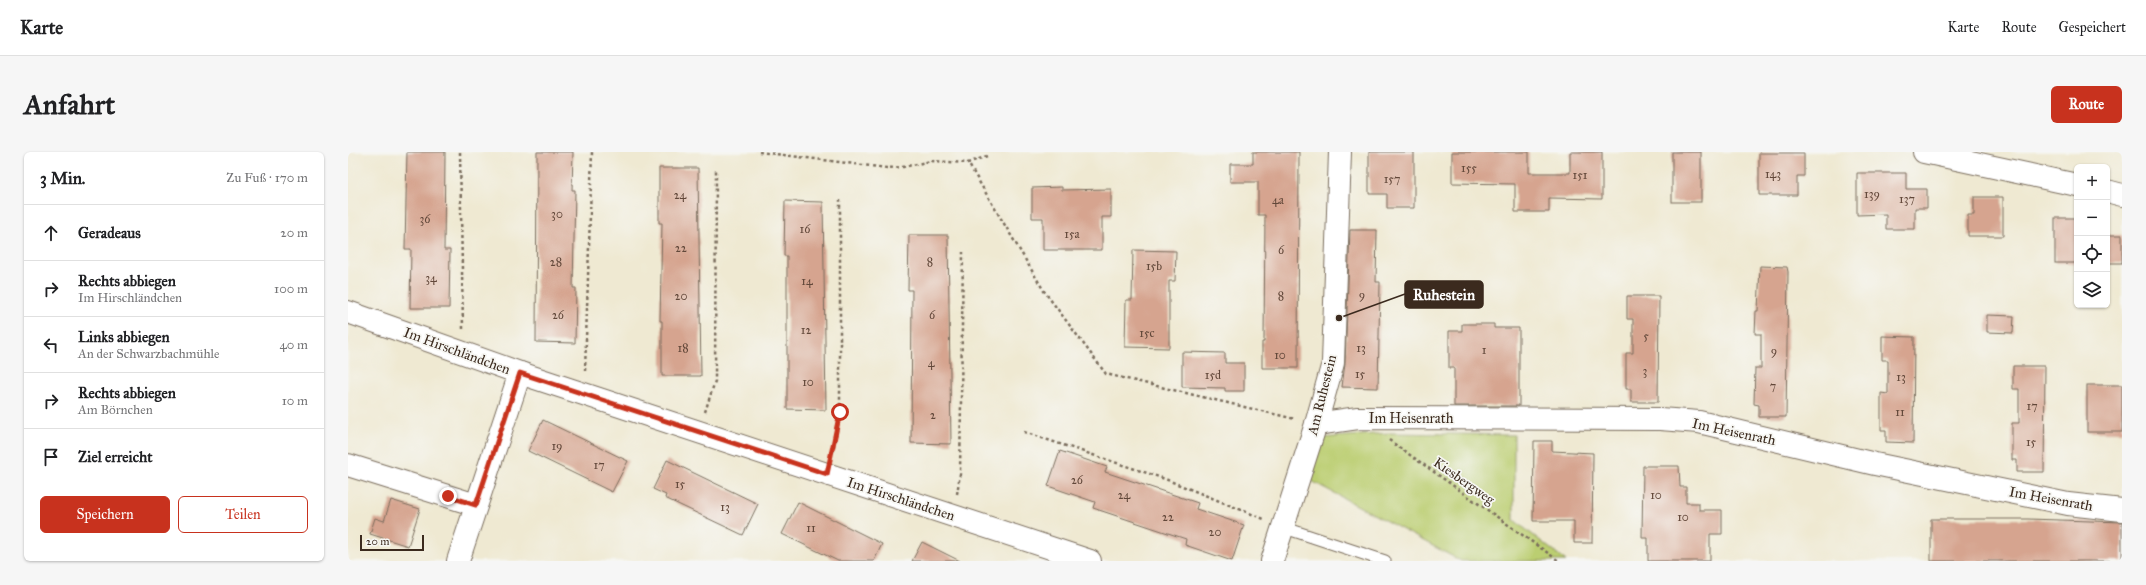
<!DOCTYPE html>
<html lang="de">
<meta charset="utf-8">
<style>
:root{--surface:#fff;--page:#f6f6f6;--text:#202124;--muted:#757577;--line:#e0e0e0;--accent:#c8321e}
body{margin:0;font-family:"IM FELL Great Primer",serif;background:var(--page);color:var(--text)}
.controls{position:absolute;right:12px;top:12px;display:grid;overflow:hidden;border-radius:6px;box-shadow:0 1px 3px #0004}
.controls button{width:36px;height:36px;display:grid;place-items:center;padding:0;border:0;border-bottom:1px solid var(--line);background:var(--surface);color:var(--text);font:20px sans-serif}
.scale{position:absolute;left:12px;bottom:10px;width:64px;box-sizing:border-box;padding-left:4px;border:2px solid #3b2a1e;border-top:0;font-size:11px;line-height:14px;white-space:nowrap;color:#3b2a1e;-webkit-text-stroke:3px #f6f6f2;paint-order:stroke}
.stop{position:absolute;width:12px;height:12px;margin:-9px;border:3px solid #c8321e;border-radius:50%;background:#fff}
.stop.end{background:#c8321e;border-color:#fff;box-shadow:0 1px 4px #0008}
.list{margin:0;padding:0;list-style:none}
h2{display:flex;justify-content:space-between;align-items:center;height:52px;margin:0;padding:0 16px;font-size:17px}
h2 small{font-size:13px;font-weight:400;color:var(--muted)}
.list li{display:grid;grid-template-columns:26px 1fr auto;gap:12px;align-items:center;box-sizing:border-box;height:56px;padding:0 16px;border-top:1px solid var(--line)}
.list b{display:block;font-size:15px;white-space:nowrap}
.list p{margin:0;font-size:13px;white-space:nowrap;color:var(--muted)}
.list em{font-size:13px;font-style:normal;color:var(--muted)}
.actions{display:flex;gap:8px;padding:12px 16px}
.actions a{flex:1;padding:9px 0;border:1px solid var(--accent);border-radius:6px;text-align:center;font-size:14px;color:var(--accent)}
.actions .main{background:var(--accent);color:#fff}
.icon{flex:none;width:22px;height:22px;fill:none;stroke:currentColor;stroke-width:2;stroke-linecap:round;stroke-linejoin:round}
.map{position:relative;flex:none;width:1774px;height:409px;overflow:hidden;border-radius:6px}
header{display:flex;align-items:center;gap:24px;box-sizing:border-box;height:56px;padding:0 20px;background:var(--surface);border-bottom:1px solid var(--line)}
header strong{font-size:19px}
nav{display:flex;gap:22px;margin-inline-start:auto;font-size:14px}
.intro{display:flex;align-items:center;justify-content:space-between;box-sizing:border-box;height:96px;padding:0 24px}
h1{margin:0;font-size:28px}
.button{padding:10px 18px;border-radius:6px;background:var(--accent);color:#fff;font-size:14px;font-weight:700}
main{display:flex;gap:24px;padding:0 24px}
aside{flex:1;background:var(--surface);border-radius:6px;box-shadow:0 1px 3px #0004}
.map>svg:first-child{display:block}
.green{fill:#bbce71;stroke:#7b7c48}
.building{fill:#d6a48f}
.lines{fill:none;stroke-linecap:round;stroke-linejoin:round}
.service-casing{stroke:#7a6d5d;stroke-width:13}
.minor-casing{stroke:#7a6d5d;stroke-width:24}
.path{stroke:#7a6d5d;stroke-width:2.5;stroke-dasharray:3 3;stroke-linecap:butt}
.service{stroke:#fff;stroke-width:11}
.minor{stroke:#fff;stroke-width:22}
.route{stroke:#c8321e;stroke-width:5}
.labels{text-anchor:middle;dominant-baseline:central;stroke-width:3.5;stroke-linejoin:round;paint-order:stroke}
.number-label{font-size:12px;fill:#62483a}
.street-label{font-size:14px;fill:#3b2a1e;stroke:#f6f6f2}
.leader{fill:none;stroke:#3b2a1e;stroke-width:1.5}
.callout-dot{fill:#3b2a1e;stroke:#f6f6f2;stroke-width:1.5}
.callout{fill:#3b2a1e;stroke:#3b2a1e;stroke-width:1.5}
.callout-label{font-size:15px;text-anchor:middle;font-weight:bold;fill:#fff}
</style>
<header>
<strong>Karte</strong>
<nav><a>Karte</a><a>Route</a><a>Gespeichert</a></nav>
</header>
<div class="intro"><h1>Anfahrt</h1><a class="button">Route</a></div>
<main>
<aside>
<h2>3 Min.<small>Zu Fuß · 170 m</small></h2>
<ul class="list">
<li><svg class="icon" aria-label="ahead" viewBox="0 0 24 24"><path d="M12 20V5M6 11l6-6 6 6"/></svg><div><b>Geradeaus</b></div><em>20 m</em></li>
<li><svg class="icon" aria-label="right" viewBox="0 0 24 24"><path d="M7 20v-9h11M14 6l5 5-5 5"/></svg><div><b>Rechts abbiegen</b><p>Im Hirschländchen</p></div><em>100 m</em></li>
<li><svg class="icon" aria-label="left" viewBox="0 0 24 24"><path d="M17 20v-9H6M10 6l-5 5 5 5"/></svg><div><b>Links abbiegen</b><p>An der Schwarzbachmühle</p></div><em>40 m</em></li>
<li><svg class="icon" aria-label="right" viewBox="0 0 24 24"><path d="M7 20v-9h11M14 6l5 5-5 5"/></svg><div><b>Rechts abbiegen</b><p>Am Börnchen</p></div><em>10 m</em></li>
<li><svg class="icon" aria-label="arrive" viewBox="0 0 24 24"><path d="M6 21V4h12l-3 4 3 4H6"/></svg><div><b>Ziel erreicht</b></div></li>
</ul>
<div class="actions"><a class="main">Speichern</a><a>Teilen</a></div>
</aside>
<div class="map">
<svg width="1774" height="409" viewBox="0 0 1774 409">
<rect width="100%" height="100%" fill="#f6f6f2"/>
<filter id="ink" filterUnits="userSpaceOnUse"><feTurbulence type="fractalNoise" baseFrequency=".025" numOctaves="2"/><feDisplacementMap in="SourceGraphic" scale="8" xChannelSelector="R" yChannelSelector="G"/><feConvolveMatrix kernelMatrix="1 2 1 2 8 2 1 2 1" color-interpolation-filters="sRGB"/></filter>
<filter id="wash" filterUnits="userSpaceOnUse"><feTurbulence type="fractalNoise" baseFrequency=".012" numOctaves="4" result="noise"/><feDisplacementMap in="SourceGraphic" scale="16" xChannelSelector="R" yChannelSelector="G"/><feGaussianBlur stdDeviation="0.9" result="paint"/><feColorMatrix in="noise" values="0 0 0 0 0 0 0 0 0 0 0 0 0 0 0 0 0 1.4 0 .05"/><feComposite in="paint" operator="in"/></filter>
<g filter="url(#wash)">
<rect width="100%" height="100%" fill="#efe9d2"/>
<!-- green -->
<path class="green" d="M1041 281 1166 283V368L1218 409H1113L958 326 972 286Z"/>
<g id="blocks">
<!-- building -->
<g class="building">
<path d="M59 0H97L96 98H102L101 156H62L63 97H57Z"/>
<path d="M189 0H225L224 38H227L225 136H228L227 191 188 190Z"/>
<path d="M905 0H951L950 216H914V190H916L917 63H910V30H882V12H905Z"/>
<path d="M1021 0H1066V56H1039V42H1021Z"/>
<path d="M1104 0H1181V21H1222V0H1254V47L1201 46V60H1167V32L1104 31Z"/>
<rect x="1324" y="0" width="29" height="50"/>
<path d="M1411 1H1456V24H1449V43H1411Z"/>
<path d="M311 16H350L353 224H314V169H312L314 71H311Z"/>
<path d="M1509 21H1558V37H1579V56H1567V77H1538V62L1509 63Z"/>
<path d="M714 35V38L763 37V65H754V98H695V66H684V36Z"/>
<path d="M1626 45H1655V84H1620V63H1626Z"/>
<path d="M437 49 475 50 478 258 439 257V104H436Z"/>
<rect x="1707" y="66" width="22" height="45"/>
<path d="M1002 78H1029L1028 130H1032L1030 236 994 235 997 211Z"/>
<path d="M561 83H600L603 292 563 291 564 138H560Z"/>
<rect x="1759" y="83" width="15" height="28"/>
<path d="M785 98 828 99 827 129H821V196L777 195 778 148H784Z"/>
<path d="M1412 114 1439 115 1440 120 1438 265H1411V253L1406 252 1407 216H1413V182H1407L1408 159H1410Z"/>
<path d="M1279 144H1311L1310 250H1283V237H1278V201H1285V167H1279Z"/>
<path d="M1639 163 1666 164 1665 181 1639 180Z"/>
<path d="M1114 172H1146V176H1171V254H1106V216H1101V179H1114Z"/>
<path d="M1534 184 1566 185 1565 291 1538 290V278H1533V241L1540 242V208H1534Z"/>
<path d="M834 200 877 201V211H896V239H877V236L834 235Z"/>
<path d="M1665 214H1697L1696 320H1669V308H1664V271H1671V237H1665Z"/>
<rect x="1739" y="233" width="35" height="47"/>
<path d="M195 268 280 309 264 340 180 299Z"/>
<path d="M1186 289H1204V299L1245 301 1244 391H1226V369H1185Z"/>
<path d="M712 299 759 315 757 320 850 351 848 357 896 373 884 409 837 393 838 387 745 356 747 350 700 334Z"/>
<path d="M319 308 410 352 395 383 317 346 318 343 305 337Z"/>
<path d="M1295 314H1331L1332 335H1338V351H1351V358H1374V382H1362V409H1300V386H1294Z"/>
<path d="M43 348 72 357 60 394 22 382 27 366 36 369Z"/>
<path d="M450 350 534 392 526 409H490L434 382Z"/>
<path d="M1583 367H1680L1774 370V409H1583Z"/>
<path d="M574 390 612 409H564Z"/>
</g>
</g>
</g>
<g filter="url(#ink)">
<use href="#blocks" fill-opacity="0" stroke="#7a6d5d" stroke-width="1"/>
<g class="lines">
<!-- service casing -->
<g class="service-casing">
<path id="service" d="M934 375 1037 409"/>
</g>
<!-- minor casing -->
<g class="minor-casing">
<g id="minor">
<path d="M1576 0 1729 33"/>
<path d="M1759 39 1774 43"/>
<path d="M0 160 172 221 742 409"/>
<path d="M968 272 1010 266 1312 267 1351 270 1527 312 1720 352 1774 358"/>
<path d="M0 313 128 353"/>
<path d="M110 409 172 221"/>
<path d="M924 409 968 272 985 211 992 0"/>
</g>
</g>
<!-- path -->
<g class="path">
<path d="M112 0 115 177"/>
<path d="M411 0 539 16 555 15 583 9 620 11"/>
<path d="M639 4 620 11 696 139 758 222 947 267"/>
<path d="M237 219 244 0"/>
<path d="M357 260 367 229 368 18"/>
<path d="M676 280 817 327 916 367"/>
<path d="M1041 288 1211 409"/>
<path d="M484 301 492 260V48"/>
<path d="M609 342 612 322 615 100"/>
</g>
<!-- service -->
<use href="#service" class="service"/>
<!-- minor -->
<use href="#minor" class="minor"/>
</g>
</g>
<g class="lines" filter="url(#ink)">
<!-- route -->
<path class="route" d="M100 344 128 353 172 221 479 322 492 260"/>
</g>
<g class="labels">
<!-- number labels -->
<g class="number-label">
<text x="1121" y="16">155</text>
<text x="1425" y="22">143</text>
<text x="1232" y="23">151</text>
<text x="1044" y="27">157</text>
<text x="1524" y="42">139</text>
<text x="332" y="43">24</text>
<text x="1559" y="47">137</text>
<text x="930" y="48">4a</text>
<text x="209" y="62">30</text>
<text x="77" y="67">36</text>
<text x="457" y="77">16</text>
<text x="724" y="82">15a</text>
<text x="333" y="96">22</text>
<text x="933" y="98">6</text>
<text x="208" y="110">28</text>
<text x="582" y="110">8</text>
<text x="806" y="114">15b</text>
<text x="83" y="126">34</text>
<text x="459" y="129">14</text>
<text x="1014" y="143">9</text>
<text x="333" y="144">20</text>
<text x="933" y="144">8</text>
<text x="210" y="163">26</text>
<text x="584" y="163">6</text>
<text x="458" y="178">12</text>
<text x="799" y="181">15c</text>
<text x="1298" y="184">5</text>
<text x="335" y="196">18</text>
<text x="1013" y="196">13</text>
<text x="1136" y="198">1</text>
<text x="1426" y="199">9</text>
<text x="932" y="203">10</text>
<text x="583" y="211">4</text>
<text x="1297" y="219">3</text>
<text x="1012" y="222">15</text>
<text x="865" y="223">15d</text>
<text x="1553" y="225">13</text>
<text x="460" y="230">10</text>
<text x="1425" y="234">7</text>
<text x="1684" y="254">17</text>
<text x="1552" y="260">11</text>
<text x="585" y="263">2</text>
<text x="1683" y="290">15</text>
<text x="209" y="294">19</text>
<text x="251" y="313">17</text>
<text x="729" y="328">26</text>
<text x="332" y="332">15</text>
<text x="776" y="343">24</text>
<text x="1308" y="343">10</text>
<text x="377" y="355">13</text>
<text x="820" y="365">22</text>
<text x="1335" y="365">10</text>
<text x="463" y="376">11</text>
<text x="867" y="380">20</text>
</g>
<!-- street labels -->
<g class="street-label">
<text transform="translate(109 199) rotate(20)">Im Hirschländchen</text>
<text transform="translate(974 243) rotate(-76)">Am Ruhestein</text>
<text x="1063" y="266">Im Heisenrath</text>
<text transform="translate(1386 280) rotate(12)">Im Heisenrath</text>
<text transform="translate(1116 329) rotate(35)">Kiesbergweg</text>
<text transform="translate(553 347) rotate(18)">Im Hirschländchen</text>
<text transform="translate(1703 347) rotate(10)">Im Heisenrath</text>
</g>
</g>
<!-- callouts -->
<path class="leader" d="M991 166L1057 142"/>
<circle class="callout-dot" cx="991" cy="166" r="4"/>
<rect class="callout" x="1057" y="129" width="78" height="27" rx="4"/>
<g class="callout-label">
<text x="1096" y="148">Ruhestein</text>
</g>
</svg>
<div class="controls">
<button>+</button>
<button>−</button>
<button><svg class="icon" aria-label="locate" viewBox="0 0 24 24"><circle cx="12" cy="12" r="6"/><path d="M12 2v4M12 18v4M2 12h4M18 12h4"/></svg></button>
<button><svg class="icon" aria-label="layers" viewBox="0 0 24 24"><path d="M12 4l9 5-9 5-9-5zM3 14l9 5 9-5"/></svg></button>
</div>
<div class="scale">20 m</div>
<div class="stop" style="left:492px;top:260px"></div>
<div class="stop end" style="left:100px;top:344px"></div>
</div>
</main>
